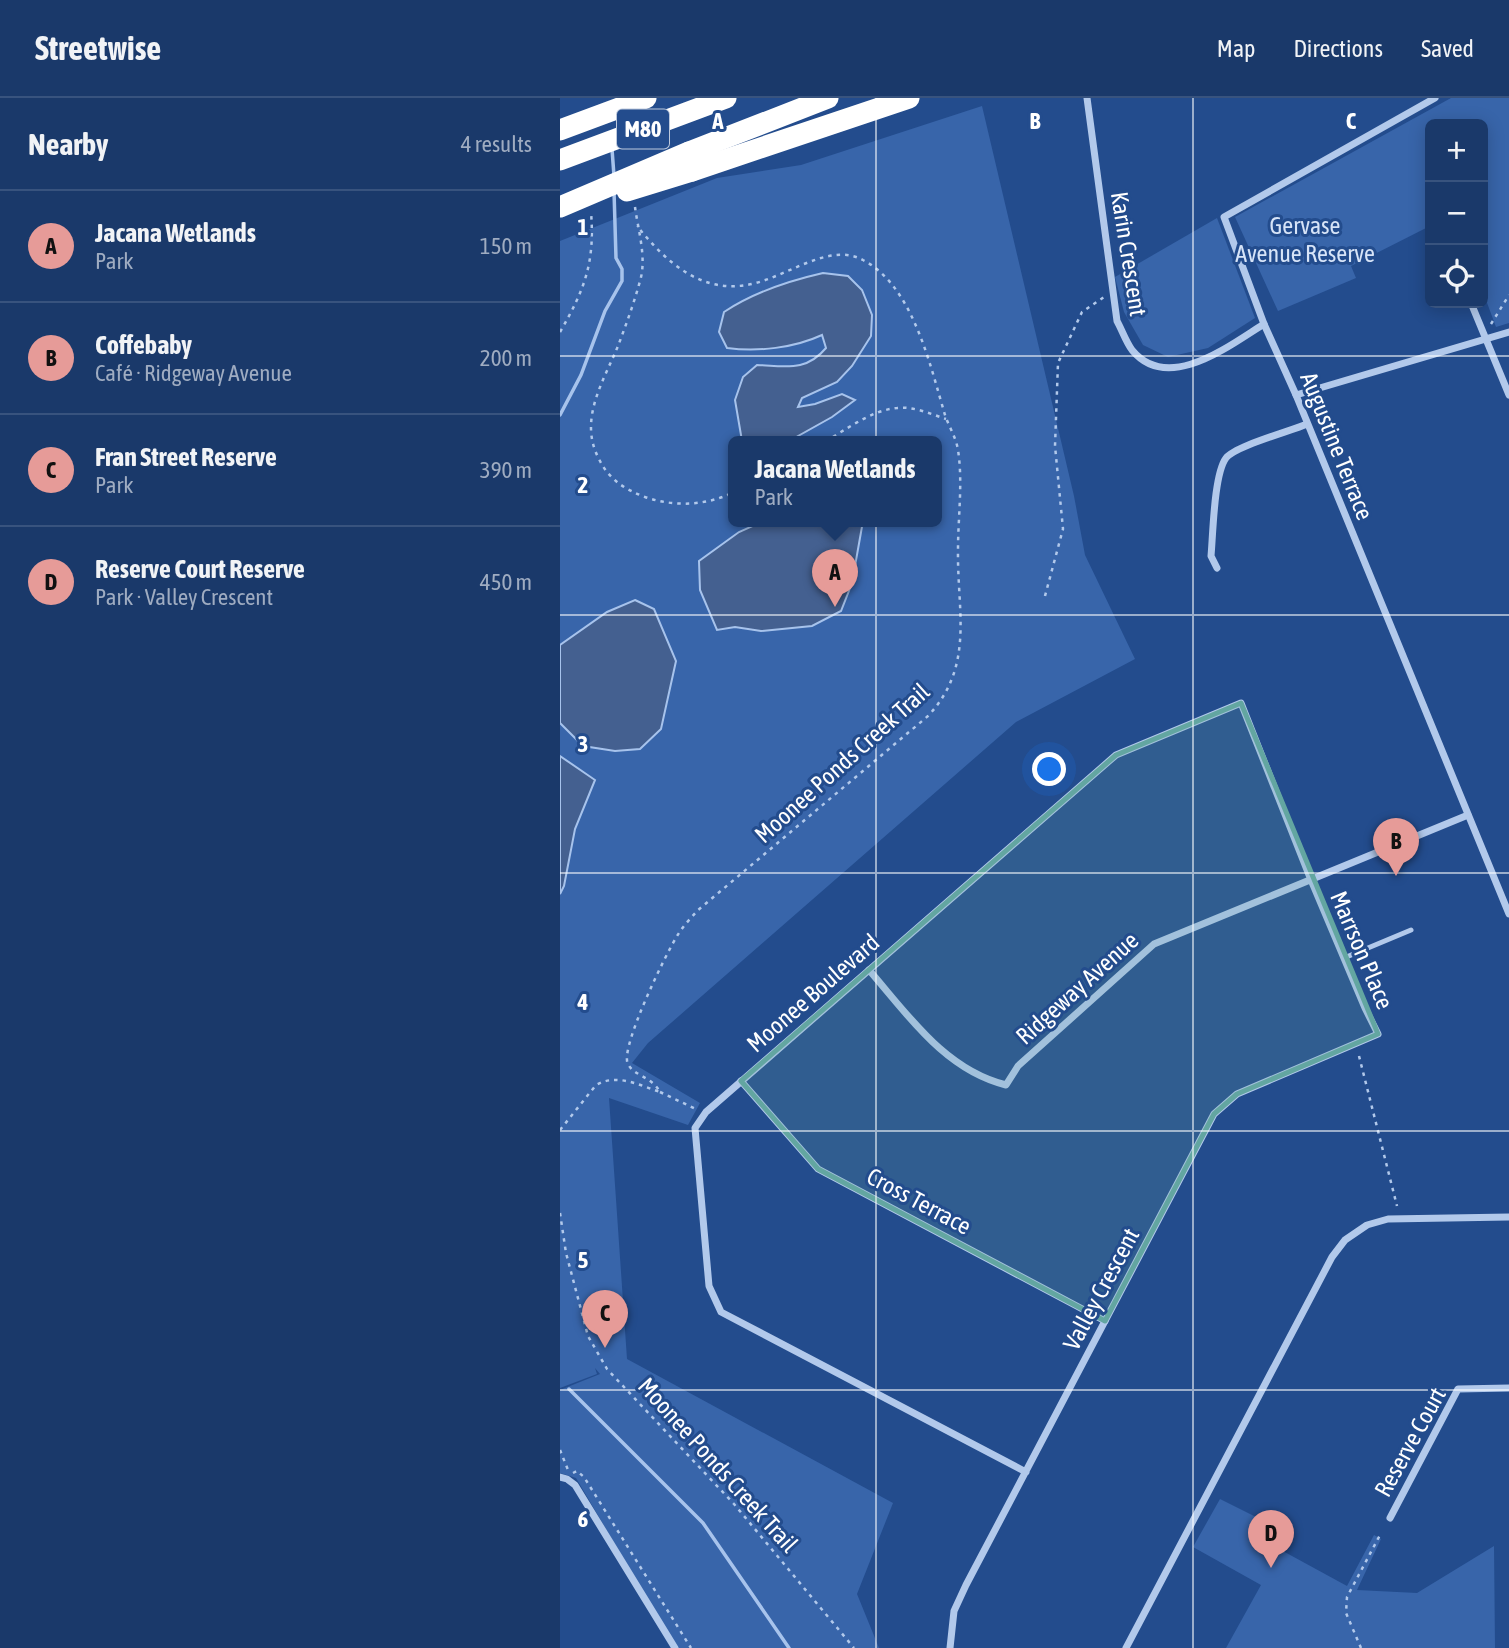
<!DOCTYPE html>
<meta charset="utf-8">
<style>
:root{--surface:#1a396a;--page:#234070;--text:#f1f3f6;--muted:#9facc1;--line:#38537e;--accent:#e69b98}
body{margin:0;font-family:"Asap Condensed",sans-serif;background:var(--page);color:var(--text)}
.controls{position:absolute;right:21px;top:21px;display:grid;overflow:hidden;border-radius:10px;box-shadow:0 4px 18px #0003}
.controls button{width:63px;height:63px;display:grid;place-items:center;padding:0;border:0;border-bottom:2px solid var(--line);background:var(--surface);color:var(--text);font:35px sans-serif}
.you{position:absolute;left:490px;top:672px;width:24px;height:24px;margin:-18px;border:5px solid #fff;border-radius:50%;background:#1a73e8;box-shadow:0 0 0 10px #1a73e833}
.badge{display:grid;place-items:center;width:46px;height:46px;border-radius:50%;background:var(--accent);color:#111;font-size:23px;font-weight:700}
.pin{position:absolute;translate:-50% -58px;filter:drop-shadow(0 2px 4px #0008)}
.pin::after{content:'';position:absolute;top:37px;width:24px;height:21px;background:inherit;clip-path:polygon(0 0,100% 0,50% 100%)}
.popup{position:absolute;left:168px;top:338px;width:214px;height:91px;box-sizing:border-box;display:grid;place-content:center;border-radius:10px;background:var(--surface);filter:drop-shadow(0 2px 5px #0005);font-size:23px;white-space:nowrap;color:var(--muted)}
.popup b{font-size:26px;color:var(--text)}
.popup::after{content:'';position:absolute;left:50%;top:100%;margin-left:-14px;border:14px solid transparent;border-top-color:var(--surface)}
.list{margin:0;padding:0;list-style:none}
h2{display:flex;justify-content:space-between;align-items:center;height:91px;margin:0;padding:0 28px;font-size:30px}
h2 small{font-size:23px;font-weight:400;color:var(--muted)}
.list li{display:grid;grid-template-columns:46px 1fr auto;gap:21px;align-items:center;box-sizing:border-box;height:112px;padding:0 28px;border-top:2px solid var(--line)}
.list b{display:block;font-size:26px;white-space:nowrap}
.list p{margin:0;font-size:23px;white-space:nowrap;color:var(--muted)}
.list em{font-size:23px;font-style:normal;color:var(--muted)}
.icon{flex:none;width:38px;height:38px;fill:none;stroke:currentColor;stroke-width:2;stroke-linecap:round;stroke-linejoin:round}
.map{position:relative;flex:none;width:949px;height:1550px;overflow:hidden}
header{display:flex;align-items:center;gap:42px;box-sizing:border-box;height:98px;padding:0 35px;background:var(--surface);border-bottom:2px solid var(--line)}
header strong{font-size:33px}
nav{display:flex;gap:38px;margin-inline-start:auto;font-size:24px}
main{display:flex}
aside{flex:1;background:var(--surface)}
.map>svg:first-child{display:block}
.green{fill:#3865aa;fill-rule:evenodd}
.water{fill:#446090;stroke:#a7c3ec;stroke-width:2}
.lines{fill:none;stroke-linecap:round;stroke-linejoin:round}
.stream{stroke:#a7c3ec;stroke-width:3.5}
.path{stroke:#b2c9eb;stroke-width:2.5;stroke-dasharray:3.5 5;stroke-linecap:butt}
.lane{stroke:#b2c9eb;stroke-width:5}
.street{stroke:#b2c9eb;stroke-width:7}
.highway{stroke:#fff;stroke-width:21}
.highway-bridge{stroke:#fff;stroke-width:21}
.marked{fill:#63a6a1;fill-opacity:0.2;stroke:#63a6a1;stroke-width:5;stroke-linejoin:round}
.grid{fill:none;stroke:#fff;stroke-width:2;stroke-opacity:0.55}
.labels{text-anchor:middle;dominant-baseline:central;stroke-width:6;stroke-linejoin:round;paint-order:stroke}
.shield{fill:#234c8d;stroke:#bdc9dd;stroke-width:2}
.shield-label{font-size:23px;font-weight:bold;fill:#fff}
.park-label{font-size:24px;fill:#d7e4f8;stroke:#234c8d}
.street-label{font-size:24px;fill:#fff;stroke:#234c8d}
.grid-label{font-size:23px;text-anchor:middle;font-weight:bold;fill:#fff;stroke:#234c8d;stroke-width:6;stroke-linejoin:round;paint-order:stroke}
</style>
<header>
<strong>Streetwise</strong>
<nav><a>Map</a><a>Directions</a><a>Saved</a></nav>
</header>
<main>
<aside>
<h2>Nearby<small>4 results</small></h2>
<ul class="list">
<li><span class="badge">A</span><div><b>Jacana Wetlands</b><p>Park</p></div><em>150 m</em></li>
<li><span class="badge">B</span><div><b>Coffebaby</b><p>Café · Ridgeway Avenue</p></div><em>200 m</em></li>
<li><span class="badge">C</span><div><b>Fran Street Reserve</b><p>Park</p></div><em>390 m</em></li>
<li><span class="badge">D</span><div><b>Reserve Court Reserve</b><p>Park · Valley Crescent</p></div><em>450 m</em></li>
</ul>
</aside>
<div class="map">
<svg width="949" height="1550" viewBox="0 0 949 1550">
<rect width="100%" height="100%" fill="#234c8d"/>
<!-- green -->
<g class="green">
<path d="M891 0H949V225L936 229 923 194V26H870V128L791 168 796 180 718 213 675 119Z"/>
<path d="M422 8 514 398 525 457 575 561 456 624 88 945 72 965 140 1005 128 1027 49 1000 67 1261 333 1405 297 1496 319 1550H116L16 1380 0 1375V1292L40 1276 35 1270 37 1276 0 1290V143L157 80 241 67ZM174 343H376V423H174Z"/>
<path d="M657 120 695 220 648 250 608 259 583 247 564 214 555 179Z"/>
<path d="M660 1401 730 1436 721 1452 787 1488 814 1437 821 1441 797 1492 857 1495 934 1448 935 1550H666L701 1487 633 1449Z"/>
</g>
<!-- water -->
<g class="water">
<path d="M263 175 288 178 302 192 312 217 311 238 292 268 277 284 242 300 238 309 255 306 282 296 295 302 272 319 229 343H182L175 302 183 279 197 267C226 268 246 274 266 250L262 237C234 250 198 254 167 250L159 234 164 214C194 194 228 183 263 175Z"/>
<path d="M204 423H303L292 485 281 513 252 528 201 533 175 529 157 532 140 492 139 463 179 434Z"/>
<path d="M75 502 94 511 116 563 101 631 80 651 55 653 23 648 0 625V547L47 514Z"/>
<path d="M0 658 35 682 15 731 4 788 0 796Z"/>
</g>
<g class="lines">
<!-- stream -->
<g class="stream">
<path d="M52 51 54 78"/>
<path d="M0 317 21 277 45 213 62 183V171L56 160 54 93"/>
<path d="M9 1291 143 1425 229 1550"/>
</g>
<!-- path -->
<g class="path">
<path d="M75 109C78 132 87 160 80 183 74 205 66 227 58 248 43 284 19 321 38 359 48 381 64 391 85 399 114 409 146 408 174 394"/>
<path d="M931 226 949 197"/>
<path d="M0 234C25 191 35 164 31 114"/>
<path d="M266 343C287 331 312 312 337 310 353 308 371 316 386 321"/>
<path d="M485 498 503 431 495 348 498 265 522 214 544 199"/>
<path d="M799 958 837 1108"/>
<path d="M100 994 138 1012"/>
<path d="M0 1032 36 987C57 975 79 987 100 994 91 978 74 978 68 966 59 951 108 851 119 835 124 827 131 820 137 813L368 618C415 568 397 513 398 452 398 419 403 384 398 352 396 339 389 329 385 317 370 267 353 188 303 162 287 153 268 157 252 163 232 170 213 181 192 186 142 197 107 165 77 128"/>
<path d="M0 1115 6 1155 28 1238 47 1271 174 1406 294 1550"/>
<path d="M0 1352 8 1372"/>
<path d="M13 1375 17 1373 24 1379 131 1550"/>
<path d="M801 1550 786 1515 787 1499 820 1437"/>
</g>
<!-- lane -->
<path class="lane" d="M784 860 851 832"/>
<!-- street -->
<g class="street">
<path d="M527 0 557 223C562 232 566 244 572 252 608 296 670 247 704 226"/>
<path d="M875 0 664 119 704 226 736 297 949 816"/>
<path d="M911 205 949 297"/>
<path d="M736 297 949 234"/>
<path d="M657 470 651 458C653 436 654 376 666 360 675 348 731 333 747 326"/>
<path d="M309 872C348 917 385 972 446 987L458 968 594 846 908 717"/>
<path d="M181 983 258 1071 545 1223"/>
<path d="M0 1379 7 1381 15 1387 115 1550"/>
<path d="M830 1420 898 1291 949 1290"/>
<path d="M390 1550 394 1513 406 1487 654 1016 677 996 818 936 805 910 751 782 681 605 556 657 146 1014 135 1030 149 1188 161 1214 466 1374"/>
<path d="M566 1550 772 1159 785 1142 807 1127 828 1121 949 1119"/>
</g>
<!-- highway -->
<g class="highway">
<path d="M129 54 268 0"/>
<path d="M132 73 349 0"/>
</g>
<!-- highway-bridge -->
<g class="highway-bridge">
<path d="M0 32 86 0"/>
<path d="M0 62 166 0"/>
<path d="M67 93 132 73"/>
<path d="M0 109 129 54"/>
</g>
</g>
<!-- marked area -->
<path class="marked" d="M681 605 818 936 677 996 654 1016 545 1223 258 1071 181 983 556 657Z"/>
<!-- grid -->
<path class="grid" d="M316 0V1550M633 0V1550M0 258H949M0 517H949M0 775H949M0 1033H949M0 1292H949"/>
<g class="labels">
<!-- shield labels -->
<rect class="shield" x="57" y="11.5" width="52" height="39" rx="5"/>
<g class="shield-label">
<text x="83" y="31">M80</text>
</g>
<!-- park labels -->
<g class="park-label">
<text x="745" y="127">Gervase<tspan x="745" dy="28">Avenue Reserve</tspan></text>
</g>
<!-- street labels -->
<g class="street-label">
<text transform="translate(569 156) rotate(81)">Karin Crescent</text>
<text transform="translate(777 348) rotate(68)">Augustine Terrace</text>
<text transform="translate(282 665) rotate(-42)">Moonee Ponds Creek Trail</text>
<text transform="translate(802 852) rotate(67)">Marrson Place</text>
<text transform="translate(517 890) rotate(-42)">Ridgeway Avenue</text>
<text transform="translate(253 895) rotate(-41)">Moonee Boulevard</text>
<text transform="translate(359 1103) rotate(28)">Cross Terrace</text>
<text transform="translate(541 1191) rotate(-62)">Valley Crescent</text>
<text transform="translate(850 1344) rotate(-61)">Reserve Court</text>
<text transform="translate(158 1367) rotate(48)">Moonee Ponds Creek Trail</text>
</g>
</g>
<g class="grid-label">
<text x="158" y="31">A</text>
<text x="475" y="31">B</text>
<text x="791" y="31">C</text>
<text x="23" y="137">1</text>
<text x="23" y="395">2</text>
<text x="23" y="654">3</text>
<text x="23" y="912">4</text>
<text x="23" y="1170">5</text>
<text x="23" y="1429">6</text>
</g>
</svg>
<div class="controls">
<button>+</button>
<button>−</button>
<button><svg class="icon" aria-label="locate" viewBox="0 0 24 24"><circle cx="12" cy="12" r="6"/><path d="M12 2v4M12 18v4M2 12h4M18 12h4"/></svg></button>
</div>
<div class="you"></div>
<div class="pin badge" style="left:275px;top:509px">A</div>
<div class="popup"><b>Jacana Wetlands</b>Park</div>
<div class="pin badge" style="left:836px;top:778px">B</div>
<div class="pin badge" style="left:45px;top:1250px">C</div>
<div class="pin badge" style="left:711px;top:1470px">D</div>
</div>
</main>
